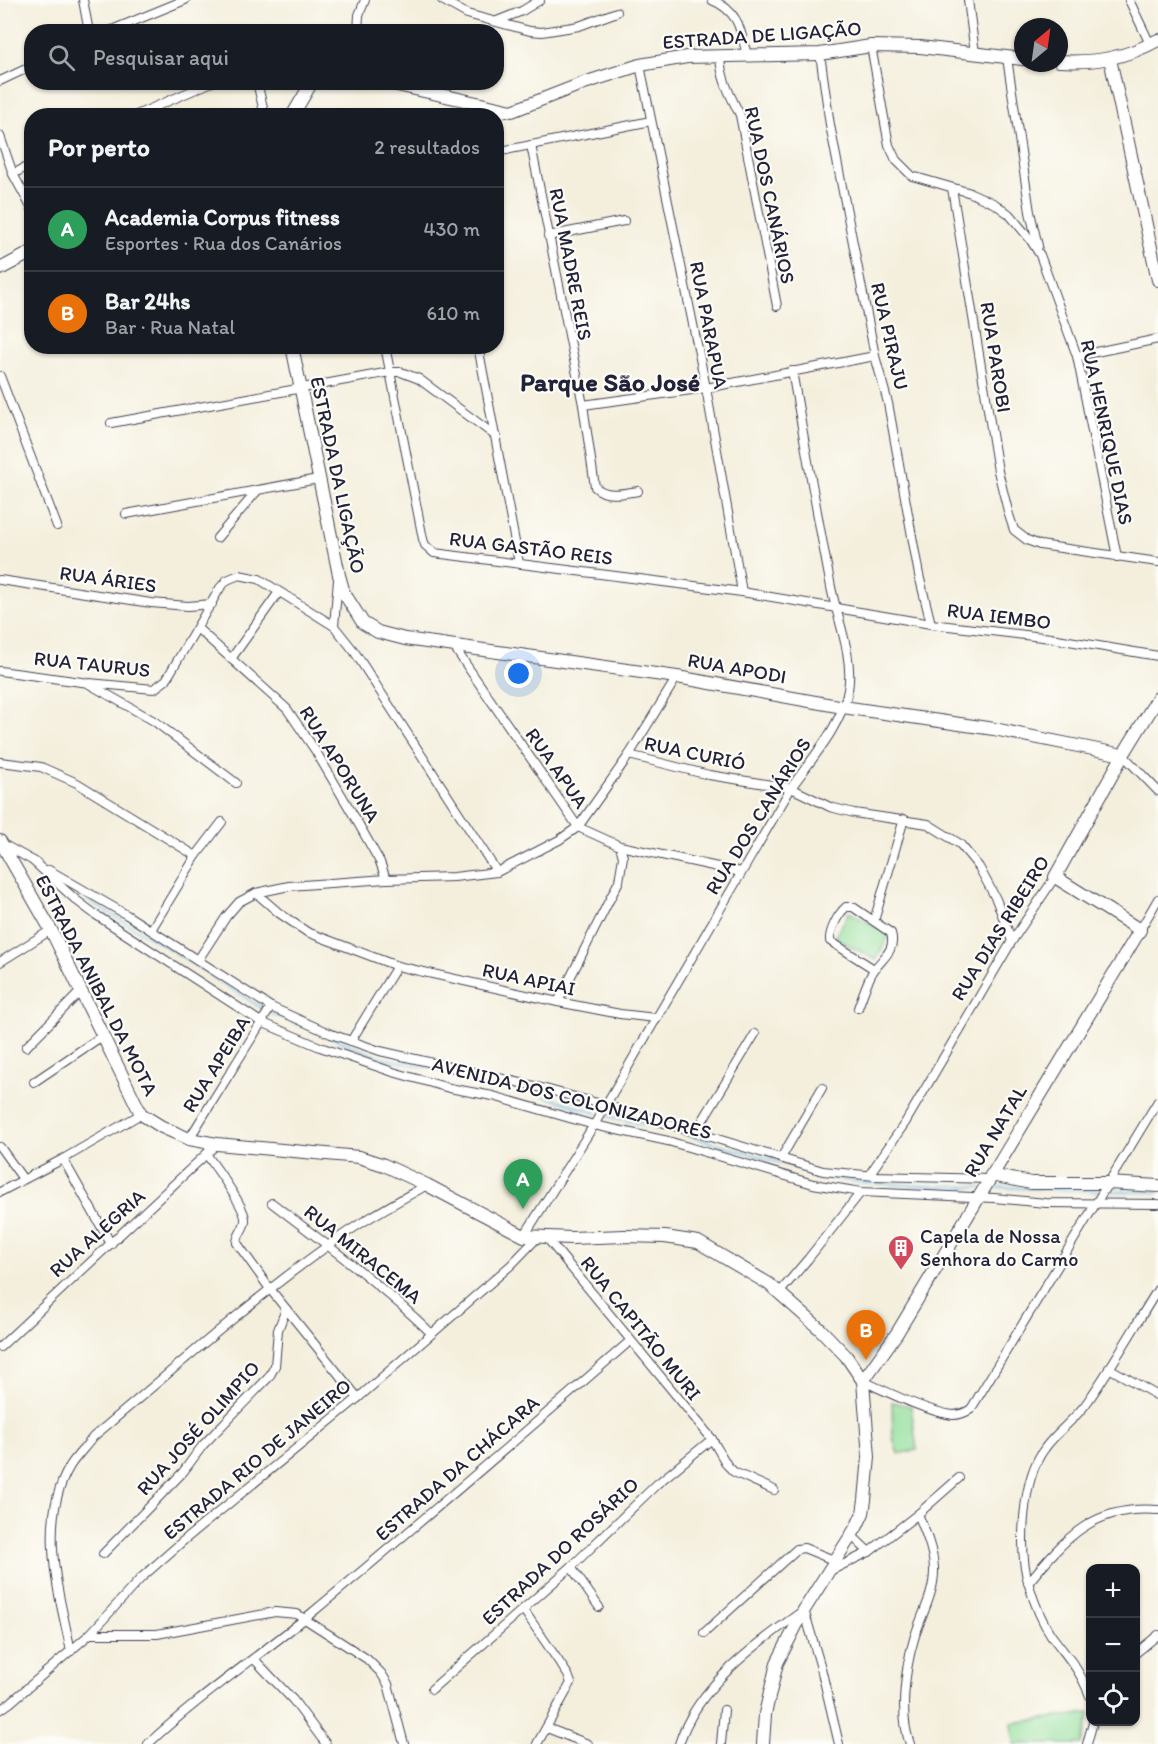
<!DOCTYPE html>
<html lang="pt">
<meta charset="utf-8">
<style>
:root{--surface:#171b24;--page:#20242c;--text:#f1f3f6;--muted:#9ea1a6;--line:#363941;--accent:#0b8043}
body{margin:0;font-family:Itim,sans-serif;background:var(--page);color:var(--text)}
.controls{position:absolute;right:18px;bottom:18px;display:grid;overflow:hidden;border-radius:12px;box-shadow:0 2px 4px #0004}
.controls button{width:54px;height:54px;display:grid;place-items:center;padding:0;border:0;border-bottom:2px solid var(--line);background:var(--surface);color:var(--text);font:30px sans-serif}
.compass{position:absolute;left:1014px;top:18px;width:54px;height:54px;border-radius:50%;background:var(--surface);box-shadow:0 2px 4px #0004;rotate:29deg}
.you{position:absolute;left:519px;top:674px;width:21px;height:21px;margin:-15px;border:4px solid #fff;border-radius:50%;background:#1a73e8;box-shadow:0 0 0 9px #1a73e833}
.badge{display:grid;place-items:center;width:39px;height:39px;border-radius:50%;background:var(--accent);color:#fff;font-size:20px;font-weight:700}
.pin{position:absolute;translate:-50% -50px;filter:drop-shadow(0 2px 3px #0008)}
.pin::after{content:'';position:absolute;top:32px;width:21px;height:18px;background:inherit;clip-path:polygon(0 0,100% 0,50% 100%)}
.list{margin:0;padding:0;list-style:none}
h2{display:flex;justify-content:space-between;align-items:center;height:78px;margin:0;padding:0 24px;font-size:26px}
h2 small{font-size:20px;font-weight:400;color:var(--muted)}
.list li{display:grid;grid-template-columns:39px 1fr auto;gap:18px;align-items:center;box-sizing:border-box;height:84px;padding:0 24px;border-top:2px solid var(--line)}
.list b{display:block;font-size:22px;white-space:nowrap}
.list p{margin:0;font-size:20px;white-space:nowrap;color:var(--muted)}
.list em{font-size:20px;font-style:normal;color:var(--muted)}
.icon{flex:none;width:33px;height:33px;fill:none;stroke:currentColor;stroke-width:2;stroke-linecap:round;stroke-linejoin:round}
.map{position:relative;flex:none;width:1158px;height:1744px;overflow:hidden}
.search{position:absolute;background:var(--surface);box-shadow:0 2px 4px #0004;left:24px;top:24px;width:480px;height:66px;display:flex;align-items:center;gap:15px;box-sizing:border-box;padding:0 21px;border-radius:24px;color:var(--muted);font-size:22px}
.panel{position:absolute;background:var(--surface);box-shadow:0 2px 4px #0004;left:24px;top:108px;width:480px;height:246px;border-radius:24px}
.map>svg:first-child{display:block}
.green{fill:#93df9c;stroke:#5a806c;stroke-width:1.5}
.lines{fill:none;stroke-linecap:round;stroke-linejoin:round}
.stream{stroke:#6cbbe7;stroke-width:2}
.street-casing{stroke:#424153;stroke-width:10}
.secondary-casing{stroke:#424153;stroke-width:14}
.street{stroke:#fff;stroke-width:8}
.secondary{stroke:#fff;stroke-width:12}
.labels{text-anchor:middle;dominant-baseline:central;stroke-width:4.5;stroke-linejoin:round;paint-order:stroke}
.street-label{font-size:20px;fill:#22223b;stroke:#fdfcf7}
.poi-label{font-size:20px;fill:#22223b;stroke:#fdfcf7;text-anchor:start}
.district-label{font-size:26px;font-weight:bold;fill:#22223b;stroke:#fdfcf7}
</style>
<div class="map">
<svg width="1158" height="1744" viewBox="0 0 1158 1744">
<rect width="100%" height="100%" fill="#fdfcf7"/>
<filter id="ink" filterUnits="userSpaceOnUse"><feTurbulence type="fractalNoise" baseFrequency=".0167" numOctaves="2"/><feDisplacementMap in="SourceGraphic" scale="12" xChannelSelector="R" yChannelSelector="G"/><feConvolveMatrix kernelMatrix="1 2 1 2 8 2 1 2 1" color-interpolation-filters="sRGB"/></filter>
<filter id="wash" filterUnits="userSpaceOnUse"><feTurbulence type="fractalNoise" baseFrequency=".008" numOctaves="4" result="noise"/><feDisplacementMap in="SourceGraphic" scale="24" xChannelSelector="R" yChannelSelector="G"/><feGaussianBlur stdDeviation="1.35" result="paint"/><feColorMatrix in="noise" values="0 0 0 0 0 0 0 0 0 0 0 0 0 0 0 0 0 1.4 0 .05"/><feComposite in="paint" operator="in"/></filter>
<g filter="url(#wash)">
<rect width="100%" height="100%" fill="#f4efdd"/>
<!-- green -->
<g class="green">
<path d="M849 912 890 934 876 960 835 938Z"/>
<path d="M892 1402 911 1406 917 1450 898 1454 893 1438Z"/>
<path d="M1090 1713 1082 1744H1014L1012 1723Z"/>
</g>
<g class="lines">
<!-- stream -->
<g class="stream">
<path d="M87 900 173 951 266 1011"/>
<path d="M271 1013 382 1058 515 1086 597 1113"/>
<path d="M603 1115 680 1133 832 1178 857 1182 925 1186 981 1187"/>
<path d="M990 1187 1101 1191"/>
<path d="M1106 1191 1158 1192"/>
</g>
</g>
</g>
<g filter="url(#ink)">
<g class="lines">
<!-- street casing -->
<g class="street-casing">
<g id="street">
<path d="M83 0 89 32"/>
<path d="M442 0 467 14 530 31 542 32 579 26 617 12"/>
<path d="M712 0C739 11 741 31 747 56"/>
<path d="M968 0 975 53"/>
<path d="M1129 0 1150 44"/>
<path d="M497 21 522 11 540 0"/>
<path d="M107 32 185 0"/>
<path d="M358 32 359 15 365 0"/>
<path d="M871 46 889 145 896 160 912 176 971 193 995 204 1009 214 1030 239 1040 255 1077 356 1117 557"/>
<path d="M820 54 830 125 875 356 888 403 919 575 931 624"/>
<path d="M720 56C721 79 730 95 740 115L777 306"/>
<path d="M1007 58 1030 212 1038 246"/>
<path d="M640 65 706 388 742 592"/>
<path d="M0 81 32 66"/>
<path d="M257 82 265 116"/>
<path d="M134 116 212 82"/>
<path d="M489 116 506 112"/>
<path d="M0 136 13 174 32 209"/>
<path d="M531 145 583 405 595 487C607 498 624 493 638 491"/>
<path d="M496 152 651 121"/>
<path d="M13 174 32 164"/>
<path d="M952 188 998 471 1009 515 1014 530 1027 540 1040 545 1158 562"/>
<path d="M548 236 624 221"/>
<path d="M385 346 423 539 425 545 434 553 742 592 931 624 1051 638 1158 656"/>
<path d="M478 346 519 563"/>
<path d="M1077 356 1158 339"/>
<path d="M0 376 57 526"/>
<path d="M583 405 706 388 875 356"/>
<path d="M111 423 390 372H401L419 379 497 437"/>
<path d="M126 514 318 479"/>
<path d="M217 538 258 490"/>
<path d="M0 580 151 603 188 606 212 604"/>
<path d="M338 580 334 626 354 651 497 872"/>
<path d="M197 628 287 709 315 750 358 823 380 862 386 879"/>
<path d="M454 647 578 827 620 846 741 872"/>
<path d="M231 659 279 592"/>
<path d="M0 671 89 683 154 689 166 680 220 588 227 580 239 575 259 579 334 626"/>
<path d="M89 684 154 721 236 783"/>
<path d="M629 755 709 775 791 788 830 807 854 813 928 824 960 844 979 867 996 899 1012 941"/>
<path d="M1123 755 1158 791"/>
<path d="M0 762 41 767 77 783 196 856"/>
<path d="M1 843 37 863"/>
<path d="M33 861 76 900 96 915 261 1022 320 1047 393 1072 449 1088 493 1096 594 1125 668 1141 813 1184 861 1192 994 1198 1046 1203 1158 1204"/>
<path d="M49 870 127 915 271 1007 331 1034 380 1051 534 1086 605 1105 823 1171 875 1176 989 1179"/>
<path d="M256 893 279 913 307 932 397 966 558 1002 620 1014 656 1018"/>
<path d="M874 921 904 819"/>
<path d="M151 930 196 856 222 822"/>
<path d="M1140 930 1158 899"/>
<path d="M198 960 226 917 239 902 256 893 289 886 386 879 454 877 497 872 559 840 578 827 629 755 677 677"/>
<path d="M0 962 51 930"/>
<path d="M558 1002 619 881 623 857 620 846"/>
<path d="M858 1008C862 997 866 985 871 975 878 960 897 953 891 933L853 907H846C838 914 829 931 830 941L874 969"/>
<path d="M351 1041 397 966"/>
<path d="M26 1047 81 991"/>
<path d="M34 1082 102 1036"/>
<path d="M695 1133 755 1034"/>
<path d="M189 1139 271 1007"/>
<path d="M0 1147 23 1179"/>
<path d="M207 1155C215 1167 247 1209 245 1221 244 1230 237 1234 237 1243L270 1289 358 1398"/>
<path d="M781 1158 822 1088"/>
<path d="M63 1159 111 1244"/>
<path d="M869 1175 905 1123 1012 941 1055 877"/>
<path d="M0 1192 63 1159 141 1114"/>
<path d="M272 1203C327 1245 382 1285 431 1333"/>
<path d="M524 1236 594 1125 791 788C812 758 841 727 848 690 854 656 837 619 831 587 817 515 805 443 792 371"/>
<path d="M546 1237 712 1439 727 1465 734 1472 774 1490"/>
<path d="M780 1292 808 1259 861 1192"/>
<path d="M0 1347 217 1144"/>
<path d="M1109 1368 1158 1396"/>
<path d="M863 1381C887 1392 928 1412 953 1415 960 1415 965 1413 971 1409L1158 1101"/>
<path d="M851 1535 869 1552"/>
<path d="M103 1554 157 1499 183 1472 203 1445 269 1377 275 1366 278 1330 286 1309"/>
<path d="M571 1567 599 1607"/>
<path d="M828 1572 869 1552 918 1514 959 1478"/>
<path d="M1028 1583C1066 1537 1094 1505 1158 1510"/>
<path d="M523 1609 568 1675 571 1683 537 1744"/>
<path d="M704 1633 797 1549 804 1548 836 1561"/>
<path d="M90 1634H157L275 1612 297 1614 367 1659 381 1673 388 1684 404 1744"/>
<path d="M71 1651C59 1594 37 1521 70 1466 76 1456 86 1447 93 1437 170 1373 245 1305 326 1247 358 1223 393 1204 427 1185"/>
<path d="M1136 1653 1158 1635"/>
<path d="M254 1659 293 1700 326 1744"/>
<path d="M432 1689 571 1567 657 1484 712 1439"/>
<path d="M1090 1696C1079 1668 1068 1658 1051 1635 1041 1620 1034 1602 1029 1585 1018 1550 1022 1478 1045 1448 1057 1431 1076 1419 1088 1401 1113 1365 1135 1326 1158 1289"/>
<path d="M0 1710 10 1703 90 1634 141 1578 183 1541 358 1398 511 1265 538 1237"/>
<path d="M547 1728 588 1744"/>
<path d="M148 1744C198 1697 255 1659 308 1616 417 1526 523 1434 630 1341"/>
<path d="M679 1744C697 1686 757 1643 804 1610L821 1668 839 1744"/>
<path d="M721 1744 724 1710"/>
<path d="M910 1744C899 1715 905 1669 914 1639 921 1615 935 1593 934 1568 933 1549 925 1531 918 1514"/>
<path d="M1087 1744 1093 1722"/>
</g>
</g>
<!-- secondary casing -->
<g class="secondary-casing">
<g id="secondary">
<path d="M1110 59 1158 280"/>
<path d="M1059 61C1095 63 1126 58 1158 40"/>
<path d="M384 82 512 111 584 83 640 65 687 57 820 54 871 46 920 47 1023 59"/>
<path d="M292 116 312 82"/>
<path d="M0 269 32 252"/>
<path d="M292 346 339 575 344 593 363 623 378 632 405 639 677 677 843 707 994 729 1123 755"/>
<path d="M0 841 51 930 141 1114 162 1127 189 1139 217 1144 359 1157 384 1165 427 1185 524 1236 572 1238 624 1236 665 1237 698 1242 769 1284 820 1329 846 1356 863 1381 869 1457 865 1500 863 1513 857 1526 804 1610 777 1663 765 1714 763 1744"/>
<path d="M991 1175 1031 1183H1108L1158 1186"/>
<path d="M863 1381 897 1333 1140 930 1055 877 1123 755 1158 698"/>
</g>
</g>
<!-- street -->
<use href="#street" class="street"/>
<!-- secondary -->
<use href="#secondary" class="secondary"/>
</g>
</g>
<!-- icons -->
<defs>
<g id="building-pin" transform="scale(1.35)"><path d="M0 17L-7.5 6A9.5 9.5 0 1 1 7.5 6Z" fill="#d1495b" stroke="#fdfcf7"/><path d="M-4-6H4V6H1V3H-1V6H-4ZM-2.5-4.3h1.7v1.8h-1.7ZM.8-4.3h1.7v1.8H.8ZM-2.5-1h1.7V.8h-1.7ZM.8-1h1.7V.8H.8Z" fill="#fff"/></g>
</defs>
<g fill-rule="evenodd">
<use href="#building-pin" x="901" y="1248"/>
</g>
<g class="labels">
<!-- street labels -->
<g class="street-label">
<text transform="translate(762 35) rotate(-4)">ESTRADA DE LIGAÇÃO</text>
<text transform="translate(770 195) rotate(78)">RUA DOS CANÁRIOS</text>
<text transform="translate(571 264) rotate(79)">RUA MADRE REIS</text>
<text transform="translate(709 325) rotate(79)">RUA PARAPUA</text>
<text transform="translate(890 336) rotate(77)">RUA PIRAJU</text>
<text transform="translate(996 357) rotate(81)">RUA PAROBI</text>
<text transform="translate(1107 432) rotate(78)">RUA HENRIQUE DIAS</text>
<text transform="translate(338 475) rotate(78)">ESTRADA DA LIGAÇÃO</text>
<text transform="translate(531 548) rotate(7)">RUA GASTÃO REIS</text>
<text transform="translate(108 579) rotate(8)">RUA ÁRIES</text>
<text transform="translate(999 616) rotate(7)">RUA IEMBO</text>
<text transform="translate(92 664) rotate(6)">RUA TAURUS</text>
<text transform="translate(737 668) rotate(10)">RUA APODI</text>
<text transform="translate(695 753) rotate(12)">RUA CURIÓ</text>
<text transform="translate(340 764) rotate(58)">RUA APORUNA</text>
<text transform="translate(557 768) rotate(55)">RUA APUA</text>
<text transform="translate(758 816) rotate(-58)">RUA DOS CANÁRIOS</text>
<text transform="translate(1000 928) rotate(-58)">RUA DIAS RIBEIRO</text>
<text transform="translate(529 979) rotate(12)">RUA APIAI</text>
<text transform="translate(97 985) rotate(63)">ESTRADA ANIBAL DA MOTA</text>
<text transform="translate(216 1064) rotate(-58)">RUA APEIBA</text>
<text transform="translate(572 1098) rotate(14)">AVENIDA DOS COLONIZADORES</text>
<text transform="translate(995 1131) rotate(-59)">RUA NATAL</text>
<text transform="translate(97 1233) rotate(-42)">RUA ALEGRIA</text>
<text transform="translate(363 1254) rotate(39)">RUA MIRACEMA</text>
<text transform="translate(641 1328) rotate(51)">RUA CAPITÃO MURI</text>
<text transform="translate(198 1428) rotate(-48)">RUA JOSÉ OLIMPIO</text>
<text transform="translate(257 1459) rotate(-40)">ESTRADA RIO DE JANEIRO</text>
<text transform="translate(457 1468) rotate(-41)">ESTRADA DA CHÁCARA</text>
<text transform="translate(560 1551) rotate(-43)">ESTRADA DO ROSÁRIO</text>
</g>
<!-- poi labels -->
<g class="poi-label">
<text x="920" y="1236">Capela de Nossa<tspan x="920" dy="23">Senhora do Carmo</tspan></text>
</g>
<!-- district labels -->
<g class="district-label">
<text x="610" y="382">Parque São José</text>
</g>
</g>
</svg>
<div class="controls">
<button>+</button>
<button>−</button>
<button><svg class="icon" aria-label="locate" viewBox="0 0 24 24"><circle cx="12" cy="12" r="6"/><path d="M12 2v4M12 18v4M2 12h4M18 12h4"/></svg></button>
</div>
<svg class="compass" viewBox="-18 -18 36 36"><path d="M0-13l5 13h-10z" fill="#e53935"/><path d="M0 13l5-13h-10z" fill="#9ea1a6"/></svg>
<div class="you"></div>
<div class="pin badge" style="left:523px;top:1209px;background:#2e9e5b">A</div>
<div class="pin badge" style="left:866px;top:1360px;background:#e8710a">B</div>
<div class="search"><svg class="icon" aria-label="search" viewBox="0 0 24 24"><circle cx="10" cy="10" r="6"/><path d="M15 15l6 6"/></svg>Pesquisar aqui</div>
<section class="panel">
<h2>Por perto<small>2 resultados</small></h2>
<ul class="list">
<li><span class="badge" style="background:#2e9e5b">A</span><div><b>Academia Corpus fitness</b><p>Esportes · Rua dos Canários</p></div><em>430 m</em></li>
<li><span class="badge" style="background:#e8710a">B</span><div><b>Bar 24hs</b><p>Bar · Rua Natal</p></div><em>610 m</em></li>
</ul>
</section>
</div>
